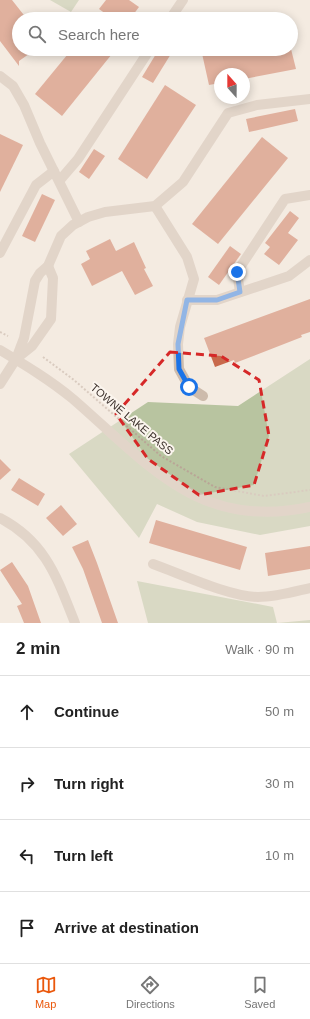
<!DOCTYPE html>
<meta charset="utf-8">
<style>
:root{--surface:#fff;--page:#f6f6f6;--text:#222;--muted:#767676;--line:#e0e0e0;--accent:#ea580c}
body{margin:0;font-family:Arial,sans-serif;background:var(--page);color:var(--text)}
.compass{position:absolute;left:214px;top:68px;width:36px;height:36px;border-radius:50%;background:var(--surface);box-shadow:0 2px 10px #0003;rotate:339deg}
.stop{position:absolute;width:12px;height:12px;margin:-9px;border:3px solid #1a73e8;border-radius:50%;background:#fff}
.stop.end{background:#1a73e8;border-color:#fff;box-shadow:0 1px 4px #0008}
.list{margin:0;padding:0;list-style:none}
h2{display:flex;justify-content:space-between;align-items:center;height:52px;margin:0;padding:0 16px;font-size:17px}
h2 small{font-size:13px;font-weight:400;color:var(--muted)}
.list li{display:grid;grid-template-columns:26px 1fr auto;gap:12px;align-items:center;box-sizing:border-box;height:72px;padding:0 16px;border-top:1px solid var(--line)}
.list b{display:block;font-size:15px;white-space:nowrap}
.list em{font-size:13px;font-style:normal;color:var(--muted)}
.icon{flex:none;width:22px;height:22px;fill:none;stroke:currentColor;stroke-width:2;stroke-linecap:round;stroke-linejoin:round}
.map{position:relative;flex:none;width:310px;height:623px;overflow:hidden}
.search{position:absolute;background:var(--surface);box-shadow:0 2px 10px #0003;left:12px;right:12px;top:12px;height:44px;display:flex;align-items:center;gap:10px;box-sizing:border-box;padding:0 14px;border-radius:22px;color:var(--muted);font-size:15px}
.sheet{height:340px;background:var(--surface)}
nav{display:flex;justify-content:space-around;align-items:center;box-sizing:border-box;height:56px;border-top:1px solid var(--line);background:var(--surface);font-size:11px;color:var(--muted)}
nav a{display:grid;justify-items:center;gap:2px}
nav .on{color:var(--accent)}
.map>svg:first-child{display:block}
.green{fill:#b8c4a0}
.building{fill:#c8694b}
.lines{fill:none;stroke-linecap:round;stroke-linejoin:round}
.path{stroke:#b9a596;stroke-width:2;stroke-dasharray:2 2;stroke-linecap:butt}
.minor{stroke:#cdbbac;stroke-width:10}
.route{stroke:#1a73e8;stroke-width:5}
.marked{fill:none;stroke:#d62828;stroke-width:3;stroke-dasharray:8 5;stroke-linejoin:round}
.labels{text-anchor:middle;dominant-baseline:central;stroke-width:4;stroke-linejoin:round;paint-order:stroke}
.street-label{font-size:11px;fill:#3b302b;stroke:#fbf5ee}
</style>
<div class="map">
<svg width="310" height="623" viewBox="0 0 310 623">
<rect width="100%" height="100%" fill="#f4ebe1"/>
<!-- green -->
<g class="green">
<path d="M50 0H79L71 12Z"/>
<path d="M310 359V526L260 535 197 522 157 504 139 538 69 454 148 402 238 406Z"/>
<path d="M137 581 273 607 277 623 310 620V623H148Z"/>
</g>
<!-- building -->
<g class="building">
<path d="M0 0H12L27 19H19V49H36L19 61V66L0 41Z"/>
<path d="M106 0H129L139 7 130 19H113L99 9Z"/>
<path d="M72 49H116L62 116 35 94Z"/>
<path d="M159 49H174L153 83 142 77Z"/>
<path d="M201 49H291L296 69 244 79V74H220V83L209 85Z"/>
<path d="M165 85 196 105 147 179 118 159Z"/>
<path d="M295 109 298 121 249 132 246 119Z"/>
<path d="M0 134 23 145 0 192Z"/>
<path d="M262 137 288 158 218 244 192 224Z"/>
<path d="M94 149 105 156 89 179 79 172Z"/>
<path d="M42 194 55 200 35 242 22 236Z"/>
<path d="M290 211 299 218 288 233 298 240 279 265 264 254 270 247 265 243Z"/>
<path d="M110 239 116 251 134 242 146 268 144 269 153 286 135 295 122 271 92 286 81 264 90 259 86 251Z"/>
<path d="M230 246 241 254 219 285 208 277Z"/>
<path d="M310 299V332L301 335 302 337 261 353 235 363 234 360 215 367 204 338Z"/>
<path d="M0 459 11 470 0 480Z"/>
<path d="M19 478 45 494 38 506 11 490Z"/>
<path d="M61 505 77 524 63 536 46 518Z"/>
<path d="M156 520 247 547 240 570 149 543Z"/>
<path d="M88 540 97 563 118 623H102L83 569 72 547Z"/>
<path d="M310 546V569L268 576 265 553Z"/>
<path d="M12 562 28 586 41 623H24L17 606 22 604 0 570Z"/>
</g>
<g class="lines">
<!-- path -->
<g class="path">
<path d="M0 332 8 336"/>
<path d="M43 357 74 380 161 456 215 487 264 496 310 490"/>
</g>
<!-- minor -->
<g class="minor">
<path d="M170 19 183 0"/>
<path d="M0 76 13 86 24 105 40 143 79 222"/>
<path d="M60 180 78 159 150 49"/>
<path d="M155 206 187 257 194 279 180 327 178 344 179 369 189 387 203 396"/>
<path d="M0 253 36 185 54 171"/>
<path d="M240 292 237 272 285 199 310 195"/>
<path d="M187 300H217L289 276 310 260"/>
<path d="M0 350C25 365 50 380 73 399 148 464 199 531 310 507"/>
<path d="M17 358 32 346 51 319 53 278 48 266"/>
<path d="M0 384 16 359 24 338 35 281 40 273 48 266 61 236 73 225 88 217 105 212 155 206 183 182 228 113 257 105 310 99"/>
<path d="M0 518C46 542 57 578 75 623"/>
<path d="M153 564C181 574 230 597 258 597 276 597 293 592 310 588"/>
</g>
</g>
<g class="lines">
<!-- route -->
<path class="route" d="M189 387 179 369 178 344 187 300H217L240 292 237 272"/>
</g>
<!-- marked area -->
<path d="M0 0H310V623H0ZM170 352 221 356 259 380 269 436 254 485 199 495 148 459 116 414Z" fill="#f4ebe1" fill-opacity=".55" fill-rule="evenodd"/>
<path class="marked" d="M170 352 221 356 259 380 269 436 254 485 199 495 148 459 116 414Z"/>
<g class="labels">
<!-- street labels -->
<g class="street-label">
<text transform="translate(132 419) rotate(40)">TOWNE LAKE PASS</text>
</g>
</g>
</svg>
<svg class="compass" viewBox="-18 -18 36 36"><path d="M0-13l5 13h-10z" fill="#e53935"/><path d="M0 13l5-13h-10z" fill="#767676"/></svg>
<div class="stop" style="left:189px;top:387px"></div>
<div class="stop end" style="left:237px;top:272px"></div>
<div class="search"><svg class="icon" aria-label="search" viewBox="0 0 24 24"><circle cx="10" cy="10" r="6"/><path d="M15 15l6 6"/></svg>Search here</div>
</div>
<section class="sheet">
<h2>2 min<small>Walk · 90 m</small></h2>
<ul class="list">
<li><svg class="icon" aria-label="ahead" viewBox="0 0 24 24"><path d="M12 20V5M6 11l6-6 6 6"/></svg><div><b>Continue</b></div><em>50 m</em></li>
<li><svg class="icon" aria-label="right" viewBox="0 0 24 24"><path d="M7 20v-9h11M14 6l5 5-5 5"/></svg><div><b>Turn right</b></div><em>30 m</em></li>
<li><svg class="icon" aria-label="left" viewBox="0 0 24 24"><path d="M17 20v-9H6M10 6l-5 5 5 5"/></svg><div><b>Turn left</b></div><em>10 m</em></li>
<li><svg class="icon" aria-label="arrive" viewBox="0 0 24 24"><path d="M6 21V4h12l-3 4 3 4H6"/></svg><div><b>Arrive at destination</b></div></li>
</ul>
</section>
<nav>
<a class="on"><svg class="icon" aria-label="map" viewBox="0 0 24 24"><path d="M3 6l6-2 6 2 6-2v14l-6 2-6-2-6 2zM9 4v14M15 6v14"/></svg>Map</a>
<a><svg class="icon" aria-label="directions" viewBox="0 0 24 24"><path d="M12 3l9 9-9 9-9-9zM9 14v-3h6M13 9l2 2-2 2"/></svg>Directions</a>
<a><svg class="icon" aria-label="saved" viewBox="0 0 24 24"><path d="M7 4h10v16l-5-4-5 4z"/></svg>Saved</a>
</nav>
